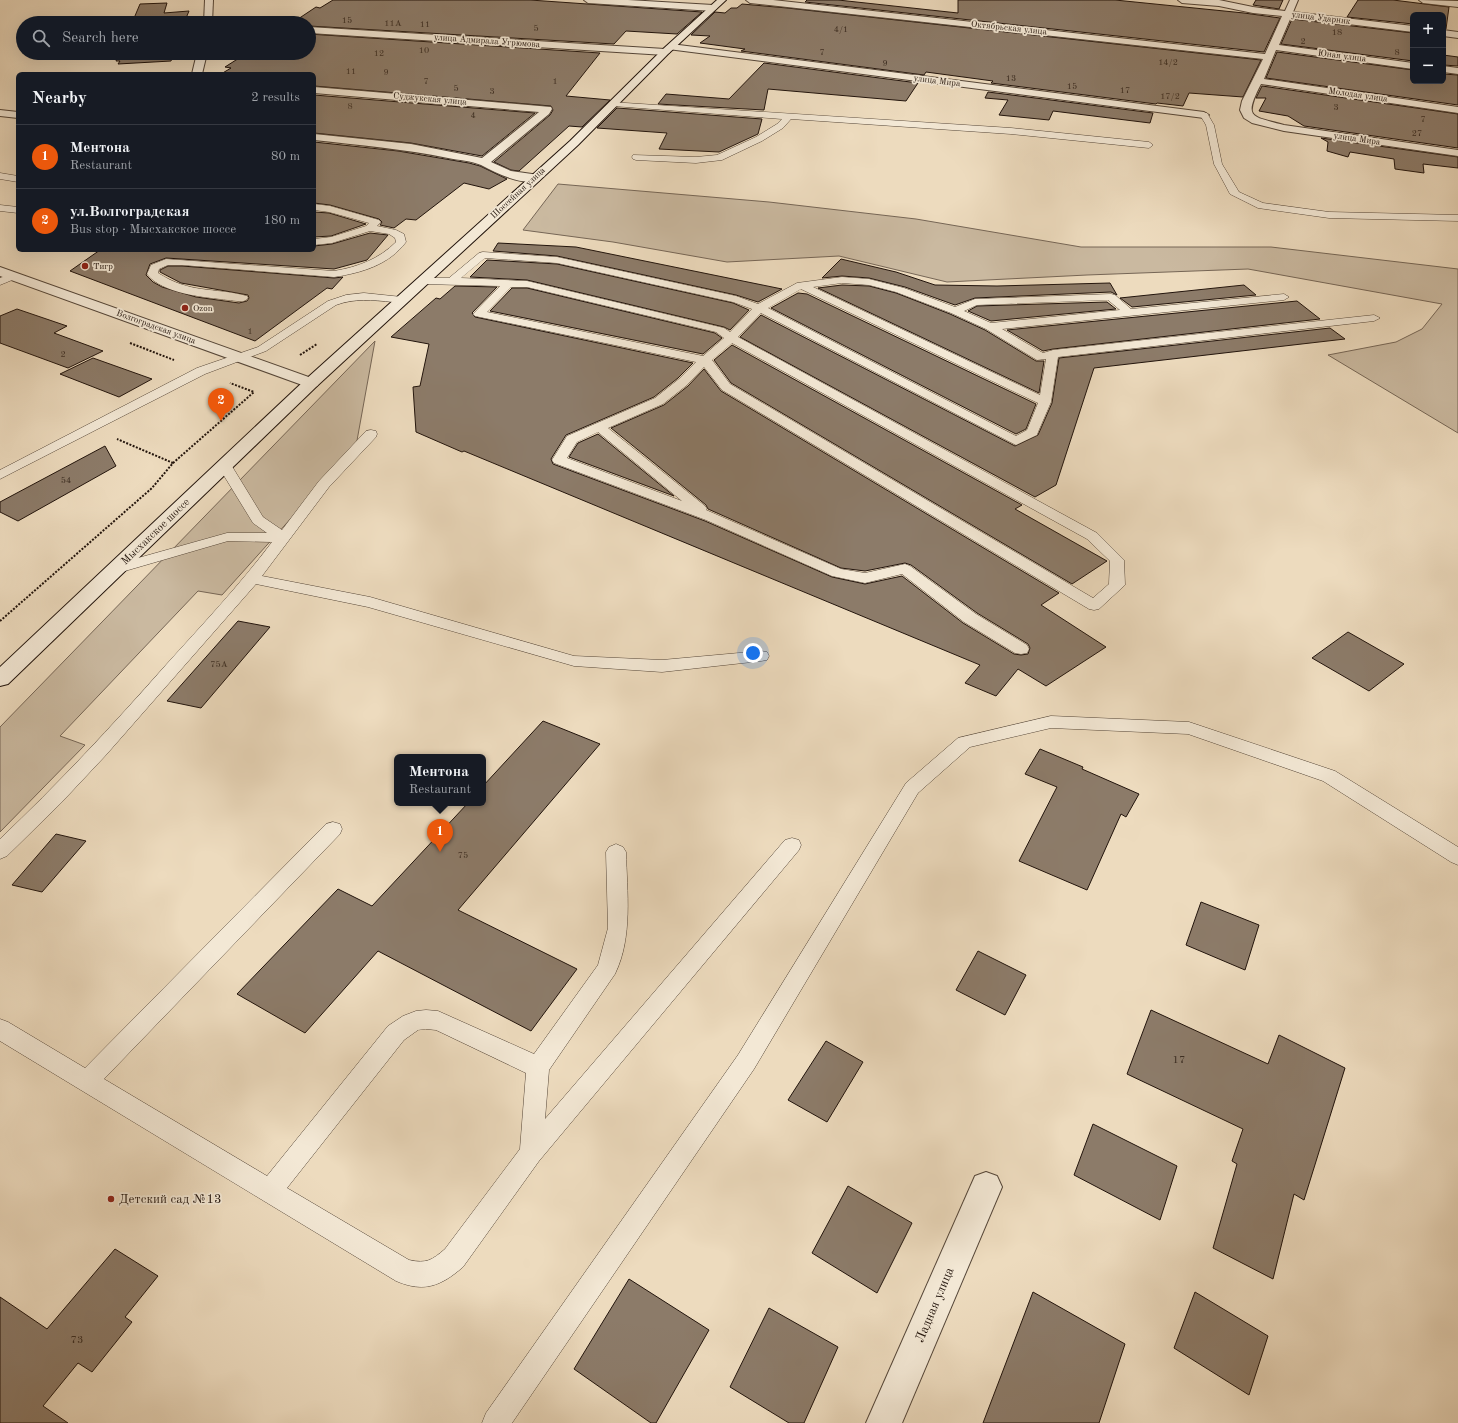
<!DOCTYPE html>
<meta charset="utf-8">
<style>
:root{--surface:#171b24;--page:#242831;--text:#f1f3f6;--muted:#9ea1a6;--line:#363941;--accent:#ea580c}
body{margin:0;font-family:"Old Standard TT",serif;background:var(--page);color:var(--text)}
.controls{position:absolute;right:12px;top:12px;display:grid;overflow:hidden;border-radius:6px;box-shadow:0 4px 16px #0002}
.controls button{width:36px;height:36px;display:grid;place-items:center;padding:0;border:0;border-bottom:1px solid var(--line);background:var(--surface);color:var(--text);font:20px sans-serif}
.you{position:absolute;left:753px;top:653px;width:14px;height:14px;margin:-10px;border:3px solid #fff;border-radius:50%;background:#1a73e8;box-shadow:0 0 0 6px #1a73e833}
.badge{display:grid;place-items:center;width:26px;height:26px;border-radius:50%;background:var(--accent);color:#fff;font-size:13px;font-weight:700}
.pin{position:absolute;translate:-50% -33px;filter:drop-shadow(0 1px 2px #0008)}
.pin::after{content:'';position:absolute;top:21px;width:14px;height:12px;background:inherit;clip-path:polygon(0 0,100% 0,50% 100%)}
.popup{position:absolute;left:394px;top:754px;width:92px;height:52px;box-sizing:border-box;display:grid;place-content:center;border-radius:6px;background:var(--surface);filter:drop-shadow(0 1px 3px #0005);font-size:13px;white-space:nowrap;color:var(--muted)}
.popup b{font-size:15px;color:var(--text)}
.popup::after{content:'';position:absolute;left:50%;top:100%;margin-left:-8px;border:8px solid transparent;border-top-color:var(--surface)}
.list{margin:0;padding:0;list-style:none}
h2{display:flex;justify-content:space-between;align-items:center;height:52px;margin:0;padding:0 16px;font-size:17px}
h2 small{font-size:13px;font-weight:400;color:var(--muted)}
.list li{display:grid;grid-template-columns:26px 1fr auto;gap:12px;align-items:center;box-sizing:border-box;height:64px;padding:0 16px;border-top:1px solid var(--line)}
.list b{display:block;font-size:15px;white-space:nowrap}
.list p{margin:0;font-size:13px;white-space:nowrap;color:var(--muted)}
.list em{font-size:13px;font-style:normal;color:var(--muted)}
.icon{flex:none;width:22px;height:22px;fill:none;stroke:currentColor;stroke-width:2;stroke-linecap:round;stroke-linejoin:round}
.map{position:relative;flex:none;width:1458px;height:1423px;overflow:hidden}
.search{position:absolute;background:var(--surface);box-shadow:0 4px 16px #0002;left:16px;top:16px;width:300px;height:44px;display:flex;align-items:center;gap:10px;box-sizing:border-box;padding:0 14px;border-radius:22px;color:var(--muted);font-size:15px}
.panel{position:absolute;background:var(--surface);box-shadow:0 4px 16px #0002;left:16px;top:72px;width:300px;height:180px;border-radius:6px}
.map>svg:first-child{display:block}
.green{fill:#cab9a0;stroke:#766656}
.building{fill:#8c7b69;stroke:#22140c}
.lines{fill:none;stroke-linecap:round;stroke-linejoin:round}
.lane-casing{stroke:#554638;stroke-width:1}
.street-casing{stroke:#554638;stroke-width:2}
.secondary-casing{stroke:#22140c;stroke-width:2}
.path{stroke:#22140c;stroke-width:2;stroke-dasharray:2 1.5;stroke-linecap:butt}
.lane{fill:#f3e8d5;fill-rule:evenodd}
.street{fill:#f3e8d5;fill-rule:evenodd}
.secondary{fill:#f3e8d5;fill-rule:evenodd}
.poi-dot{fill:#8f2418;stroke:#f3e8d5;stroke-width:1.5}
.labels{text-anchor:middle;dominant-baseline:central;stroke-width:3.5;stroke-linejoin:round;paint-order:stroke}
.far-street-label{font-size:9px;fill:#22140c;stroke:#f3e8d5}
.number-label{font-size:9px;fill:#3c2e23}
.far-poi-label{font-size:9px;fill:#22140c;stroke:#f3e8d5;text-anchor:start}
.street-label{font-size:11px;fill:#22140c;stroke:#f3e8d5}
.near-number-label{font-size:11px;fill:#3c2e23}
.near-poi-label{font-size:13px;fill:#22140c;stroke:#f3e8d5;text-anchor:start}
.near-street-label{font-size:13px;fill:#22140c;stroke:#f3e8d5}
</style>
<div class="map">
<svg width="1458" height="1423" viewBox="0 0 1458 1423">
<rect width="100%" height="100%" fill="#eddbbe"/>
<filter id="stains"><feTurbulence type="fractalNoise" baseFrequency=".005" numOctaves="4"/><feColorMatrix values="0 0 0 0 .2 0 0 0 0 .09 0 0 0 0 .02 0 0 0 .5 -.17"/></filter>
<radialGradient id="worn" r=".72"><stop offset=".6" stop-color="#630" stop-opacity="0"/><stop offset="1" stop-color="#630" stop-opacity=".3"/></radialGradient>
<!-- green -->
<g class="green">
<path d="M558 184 769 202 916 219 1081 247H1271L1458 269V433L1328 355 1396 342 1422 329 1442 304 1248 269 1087 275 947 282 839 256 727 262 613 242 523 230Z"/>
<path d="M375 341 356 446 222 595 198 591 60 736 85 745 0 832V727Z"/>
</g>
<!-- building -->
<g class="building">
<path d="M333 0H530L702 12 677 34 626 31 614 44 309 26V23H292L316 7 320 8Z"/>
<path d="M807 0H838L958 13V0H1115L1244 13 1280 18 1264 52 805 2Z"/>
<path d="M1256 0H1283L1279 9 1253 5Z"/>
<path d="M1358 0H1393L1449 7 1446 29H1443V15H1413V24L1347 17Z"/>
<path d="M167 3 164 13 189 11 184 23H132L140 4Z"/>
<path d="M742 4 787 8 1261 60 1243 97 1189 93 1183 106 1157 103 1156 104 991 83 993 81 926 72 924 75 741 51 745 49 700 43 710 36 691 35 715 12 725 13 731 8H737Z"/>
<path d="M1292 19 1413 33V61L1281 44Z"/>
<path d="M309 34 600 53 566 96 610 100 582 127 569 126 519 171 511 170 494 162 550 115 553 110 551 106 314 86V74H221L231 68 225 67 247 53H309Z"/>
<path d="M1277 52 1413 70V81H1443V74L1458 75V105L1266 78Z"/>
<path d="M119 53H174L171 61 118 64 120 61H116Z"/>
<path d="M1443 55 1458 57V66L1443 65Z"/>
<path d="M764 63 918 83 906 101 768 89 764 110 658 104 666 94 729 99Z"/>
<path d="M1262 86 1458 114V148L1304 126 1288 116 1259 111 1266 98H1256Z"/>
<path d="M988 92 1153 113 1150 123 1053 111 1049 120 999 115 1008 100 985 98Z"/>
<path d="M314 95 535 113 482 156 411 143 314 133Z"/>
<path d="M617 108 762 119 758 134 719 152 659 149 667 133 597 128Z"/>
<path d="M1321 138 1458 157V168L1423 164 1424 173 1395 169 1394 159 1350 152 1348 157 1327 151 1328 142Z"/>
<path d="M314 142 398 151 469 163 480 166 507 179 489 189 464 183 416 220 406 219 394 228 380 225 382 222 379 219 330 205 314 203Z"/>
<path d="M314 212 329 213 366 224 331 236 314 237Z"/>
<path d="M370 233 388 235 367 260 334 269 166 258 150 264 146 275 153 282 162 287 196 297 239 303 247 301 249 298 248 295 181 283 160 272V270L168 266H182L334 278 343 277 332 289 327 288 255 341 70 271 100 250H314V246L332 244Z"/>
<path d="M498 243 576 247 782 289 758 302 736 295 557 256 493 251Z"/>
<path d="M841 259 896 272 935 285 997 286 1110 283 1117 295 1111 292 975 298 955 305 905 287 869 278 842 276 822 278Z"/>
<path d="M487 260 557 264 733 303 749 310 730 330 724 327 527 280 470 277Z"/>
<path d="M842 285 869 286 896 293 950 314 985 330 1036 361H1044L1039 393 818 288Z"/>
<path d="M1244 285 1256 295 1132 307 1120 298Z"/>
<path d="M455 286 497 287 472 313 475 317 693 363 678 378 654 397 566 435 551 459 553 464 705 521 832 577 865 584 902 576 963 623 1014 654 1021 655 1028 654 1030 648 1028 644 977 613 911 565 905 563 865 571 841 568 708 509 706 505 611 428 664 405 688 386 704 369 721 391 1059 593 1041 605 1106 647 1046 686 1018 669 996 696 965 683 980 665 464 451 462 452 416 432 413 387 420 386 429 344 391 337 436 298 440 299Z"/>
<path d="M512 288H527L715 333 722 338 703 354 490 311Z"/>
<path d="M798 293 807 294 1036 404 1026 429 1016 434 771 308Z"/>
<path d="M1297 301 1320 319 1053 349 1043 351 1007 330Z"/>
<path d="M1107 302 1116 309 991 321 968 311 977 306Z"/>
<path d="M17 309 67 326 54 333 103 351 68 368 0 343V316Z"/>
<path d="M761 315 1015 446 1038 435 1052 403 1059 358 1330 328 1345 339 1094 368 1056 485 1035 497 740 337Z"/>
<path d="M732 345 1022 505 1015 509 1107 561 1072 584 731 383 714 360Z"/>
<path d="M93 358 152 379 119 397 60 374Z"/>
<path d="M598 434 674 496 569 457 578 443Z"/>
<path d="M105 446 116 466 18 521 0 512V502Z"/>
<path d="M238 621 270 627 201 708 167 701Z"/>
<path d="M1348 632 1404 664 1369 691 1312 658Z"/>
<path d="M543 721 600 744 458 910 577 969 531 1031 378 951 305 1033 237 994 338 889 372 906 468 803H483V786Z"/>
<path d="M1040 749 1083 767 1082 769 1139 794 1126 817 1121 814 1087 890 1019 861 1057 787 1025 774Z"/>
<path d="M56 834 86 841 42 892 12 885Z"/>
<path d="M1201 902 1259 925 1245 970 1186 945Z"/>
<path d="M978 951 1026 975 1005 1015 956 990Z"/>
<path d="M1151 1010 1268 1064 1279 1035 1345 1068 1304 1200 1294 1194 1273 1279 1213 1248 1237 1164 1232 1161 1243 1129 1127 1074Z"/>
<path d="M826 1041 863 1062 827 1122 788 1100Z"/>
<path d="M1093 1124 1177 1166 1160 1220 1074 1175Z"/>
<path d="M848 1186 912 1223 877 1293 812 1253Z"/>
<path d="M115 1249 158 1276 125 1317 132 1322 92 1372 78 1363 43 1406 68 1423H0V1297L47 1329Z"/>
<path d="M629 1279 709 1330 656 1423H651L574 1369Z"/>
<path d="M1033 1292 1125 1344 1099 1423H983Z"/>
<path d="M1195 1292 1268 1336 1249 1395 1174 1348Z"/>
<path d="M769 1308 838 1347 804 1423H789L730 1387Z"/>
</g>
<g class="lines">
<!-- lane casing -->
<g class="lane-casing">
<g id="lane">
<path d="M610 102 1011 128 1149 142 1153 145 1149 148 1011 134 791 119 783 128 762 141 722 160 696 163 636 160 633 159 632 157 633 155 696 157 717 155 756 137 777 124 782 119 613 106H610Z"/>
<path d="M1201 113H1207L1214 125 1222 164 1239 192 1263 203 1329 212 1458 215V221L1329 218 1258 208 1230 194 1214 164 1206 125 1200 115Z"/>
<path d="M0 173 18 176V182L0 179Z"/>
<path d="M314 204 330 206 379 220 381 222 377 226 396 230 404 234 406 242C389 265 361 273 334 277L182 265H168L159 269 158 273C191 294 212 287 247 296L248 298C244 304 235 300 228 300 205 297 162 294 147 274L151 265 166 259 334 271C358 267 379 259 396 242L395 238 389 234 370 231 332 243 314 245V239L331 237 366 226 369 223 329 212 314 210Z"/>
<path d="M0 205 18 207V213L0 211Z"/>
<path d="M483 252 557 257 736 296 758 304 797 283 842 277 869 279 904 288 955 307 975 299 1111 294 1115 295 1131 309 1284 294 1289 297 1284 300 1002 329 1043 353 1053 350 1374 315 1380 318 1374 321 1058 357 1051 402 1038 432 1037 435 1016 445 761 313 738 337 1097 533 1124 560 1125 585 1099 609 1094 610 1089 609 722 390 704 367 687 385 663 404 608 428 705 506 707 509 706 510 841 569 865 573 905 564 910 566 976 614 1027 645 1029 649 1027 653 1021 654 1015 653 964 622 902 574 865 583 832 576 706 520 554 463 552 460 567 436 655 398 679 379 696 362 475 316 473 314 475 312 500 286 423 284 418 281 423 278H449L479 253ZM485 258 557 263 733 302 752 309 730 332 724 328 527 281 461 278ZM842 283 869 285 896 292 951 313 986 329 1037 360 1046 359 1040 395 813 287ZM511 287H527L716 332 724 338 703 356 487 312ZM801 289 1038 403 1027 430 1016 436 768 308ZM1108 300 1120 310 991 323 964 311 977 305ZM732 343 1087 539 1110 561 1109 584 1093 598 730 384 712 360ZM598 432 682 501 567 458 577 442Z"/>
<path d="M13 273 18 276 17 278 0 285V278Z"/>
<path d="M364 293 402 297 407 300C404 305 398 303 393 302 372 300 355 298 336 305L266 351 205 374 0 479V470L197 368 258 347 328 301 346 295Z"/>
<path d="M371 430 376 431 377 434 376 437 329 487 262 576 370 597 574 656 662 660 761 651 767 652 769 656 767 660 761 661 662 672 574 666 368 607 256 584 106 755 61 803 7 856 0 859V839C58 784 112 726 165 666 202 625 239 586 272 542L228 541 118 573 113 571 111 568 113 565 227 533H267L253 523 218 466 220 463H230L263 517 282 530 319 481 366 431Z"/>
<path d="M1051 716 1189 722 1195 724 1335 771 1458 847V865L1451 862 1323 781 1188 734 1051 728 970 747 918 793 754 1069 512 1423H482L486 1413 738 1055 906 783 958 738Z"/>
<path d="M333 822 340 824 342 829 340 834 104 1079 267 1176 388 1026 403 1016 416 1011 426 1010 438 1011 534 1054 598 965 608 928 606 852 609 847 616 844 623 847 626 852C627 892 633 937 615 974L549 1070 545 1119 785 840 792 838 799 840 801 845 799 850 539 1161 463 1267C441 1286 424 1293 396 1281L0 1041V1019L8 1022 85 1068 326 824ZM426 1029 436 1030 526 1073 520 1149 445 1249C432 1260 427 1264 409 1260L287 1188 404 1040 418 1030Z"/>
</g>
</g>
<!-- street casing -->
<g class="street-casing">
<g id="street">
<path d="M205 0H213L212 23H204Z"/>
<path d="M584 0H628L713 5 717 8 713 11 588 3Z"/>
<path d="M746 0H773L1265 54 1282 16 1253 13 1219 6 1182 3 1178 0H1219L1253 7 1285 11 1290 0H1298L1293 12 1413 26V32L1291 17 1279 45 1413 63V69L1276 50 1264 79 1458 107V113L1261 84C1243 119 1251 116 1284 125L1458 150V156L1284 131 1252 123 1244 118 1240 110 1242 101 1263 59 750 3Z"/>
<path d="M1419 0 1458 1V7L1423 3Z"/>
<path d="M309 27 665 49 670 52 665 55 309 33Z"/>
<path d="M1443 30 1458 32V38L1443 36Z"/>
<path d="M671 44 1204 112 1209 115 1204 118 668 49 666 47Z"/>
<path d="M197 53H207L202 74H192Z"/>
<path d="M1443 66 1458 68V74L1443 72Z"/>
<path d="M314 87 551 107 552 109 549 114 491 162 511 171 539 175 541 178 539 181C520 185 498 174 481 165 472 161 458 160 448 158 404 149 359 145 314 140V134L411 144 482 158 539 112 314 93Z"/>
<path d="M0 110 18 112V118L0 116Z"/>
<path d="M0 267 317 380 319 383 317 386 311 388 305 386 0 276Z"/>
<path d="M986 1172 997 1176 1002 1187 902 1423H866L975 1176Z"/>
</g>
</g>
<!-- secondary casing -->
<g class="secondary-casing">
<path id="secondary" d="M717 0H726L668 54 578 145 317 386 8 684 0 686V667L305 380 570 141 662 50Z"/>
</g>
<!-- path -->
<g class="path">
<path d="M130 343 174 360"/>
<path d="M300 355 317 344"/>
<path d="M173 463 254 392 230 383"/>
<path d="M0 621 152 488 173 463 117 439"/>
</g>
<!-- lane -->
<use href="#lane" class="lane"/>
<!-- street -->
<use href="#street" class="street"/>
<!-- secondary -->
<use href="#secondary" class="secondary"/>
</g>
<!-- markers -->
<g class="poi-dot">
<circle cx="85" cy="266" r="4"/>
<circle cx="185" cy="308" r="4"/>
<circle cx="111" cy="1199" r="4"/>
</g>
<g class="labels">
<!-- far-street labels -->
<g class="far-street-label">
<text transform="translate(1321 18) rotate(7)">улица Ударник</text>
<text transform="translate(1009 28) rotate(6)">Октябрьская улица</text>
<text transform="translate(487 41) rotate(4)">улица Адмирала Угрюмова</text>
<text transform="translate(1342 56) rotate(7)">Юная улица</text>
<text transform="translate(937 81) rotate(7)">улица Мира</text>
<text transform="translate(1358 95) rotate(8)">Молодая улица</text>
<text transform="translate(430 99) rotate(5)">Суджукская улица</text>
<text transform="translate(1357 139) rotate(8)">улица Мира</text>
<text transform="translate(518 193) rotate(-43)">Шоссейная улица</text>
<text transform="translate(156 327) rotate(20)">Волгоградская улица</text>
</g>
<!-- number labels -->
<g class="number-label">
<text x="347" y="20">15</text>
<text x="393" y="23">11А</text>
<text x="425" y="24">11</text>
<text x="536" y="28">5</text>
<text x="841" y="29">4/1</text>
<text x="1337" y="32">18</text>
<text x="1303" y="41">2</text>
<text x="424" y="50">10</text>
<text x="822" y="52">7</text>
<text x="1397" y="52">8</text>
<text x="379" y="53">12</text>
<text x="1168" y="62">14/2</text>
<text x="885" y="63">9</text>
<text x="351" y="71">11</text>
<text x="386" y="72">9</text>
<text x="1011" y="78">13</text>
<text x="426" y="81">7</text>
<text x="555" y="81">1</text>
<text x="1072" y="86">15</text>
<text x="456" y="88">5</text>
<text x="1125" y="90">17</text>
<text x="492" y="91">3</text>
<text x="1170" y="96">17/2</text>
<text x="350" y="106">8</text>
<text x="1336" y="107">3</text>
<text x="473" y="115">4</text>
<text x="1423" y="119">7</text>
<text x="1417" y="133">27</text>
<text x="250" y="331">1</text>
<text x="63" y="354">2</text>
<text x="66" y="480">54</text>
<text x="219" y="664">75А</text>
<text x="463" y="855">75</text>
</g>
<!-- far-poi labels -->
<g class="far-poi-label">
<text x="93" y="266">Тигр</text>
<text x="193" y="308">Ozon</text>
</g>
<!-- street labels -->
<g class="street-label">
<text transform="translate(156 532) rotate(-44)">Мысхакское шоссе</text>
</g>
<!-- near-number labels -->
<g class="near-number-label">
<text x="1179" y="1060">17</text>
<text x="77" y="1340">73</text>
</g>
<!-- near-poi labels -->
<g class="near-poi-label">
<text x="119" y="1199">Детский сад №13</text>
</g>
<!-- near-street labels -->
<g class="near-street-label">
<text transform="translate(935 1305) rotate(-67)">Ладная улица</text>
</g>
</g>
<rect width="100%" height="100%" filter="url(#stains)"/>
<rect width="100%" height="100%" fill="url(#worn)"/>
</svg>
<div class="controls">
<button>+</button>
<button>−</button>
</div>
<div class="you"></div>
<div class="pin badge" style="left:440px;top:852px">1</div>
<div class="popup"><b>Ментона</b>Restaurant</div>
<div class="pin badge" style="left:221px;top:421px">2</div>
<div class="search"><svg class="icon" aria-label="search" viewBox="0 0 24 24"><circle cx="10" cy="10" r="6"/><path d="M15 15l6 6"/></svg>Search here</div>
<section class="panel">
<h2>Nearby<small>2 results</small></h2>
<ul class="list">
<li><span class="badge">1</span><div><b>Ментона</b><p>Restaurant</p></div><em>80 m</em></li>
<li><span class="badge">2</span><div><b>ул.Волгоградская</b><p>Bus stop · Мысхакское шоссе</p></div><em>180 m</em></li>
</ul>
</section>
</div>
